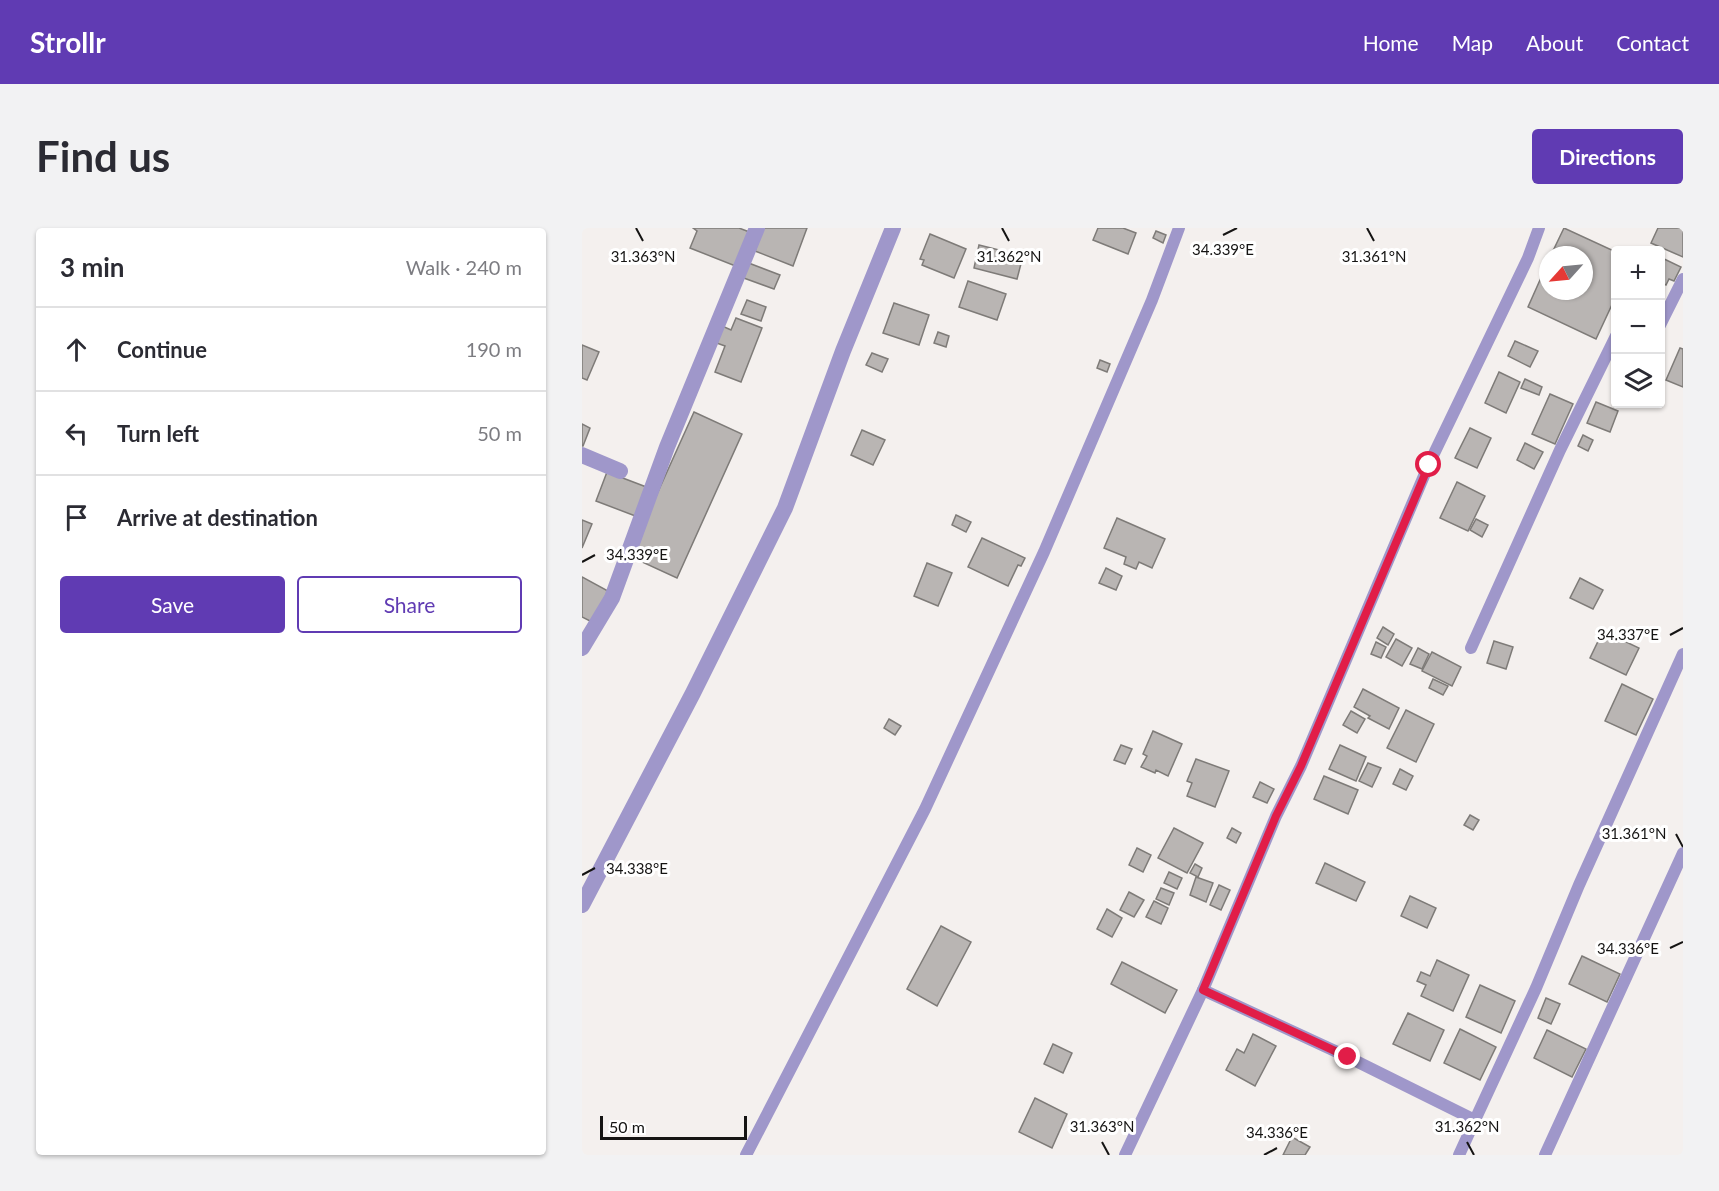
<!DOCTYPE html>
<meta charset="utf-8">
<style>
:root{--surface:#fff;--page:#f2f2f3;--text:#2b2b33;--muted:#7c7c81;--line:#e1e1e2;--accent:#603bb3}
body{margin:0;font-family:Lato,sans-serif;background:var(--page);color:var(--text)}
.controls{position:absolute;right:18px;top:18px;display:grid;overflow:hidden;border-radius:6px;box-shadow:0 2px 4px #0004}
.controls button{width:54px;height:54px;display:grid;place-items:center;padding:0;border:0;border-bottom:2px solid var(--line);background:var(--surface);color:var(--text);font:30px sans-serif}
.compass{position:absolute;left:957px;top:18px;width:54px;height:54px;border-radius:50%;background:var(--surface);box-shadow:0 2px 4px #0004;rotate:243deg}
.scale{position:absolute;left:18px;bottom:15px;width:147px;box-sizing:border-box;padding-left:6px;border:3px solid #151413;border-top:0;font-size:16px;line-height:21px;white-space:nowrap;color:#151413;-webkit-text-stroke:4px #fff;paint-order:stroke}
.stop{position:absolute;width:18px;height:18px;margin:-14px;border:4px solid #e11d48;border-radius:50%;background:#fff}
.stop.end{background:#e11d48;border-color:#fff;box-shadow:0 2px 6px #0008}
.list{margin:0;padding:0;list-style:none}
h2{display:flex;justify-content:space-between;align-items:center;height:78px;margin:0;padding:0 24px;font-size:26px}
h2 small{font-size:20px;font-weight:400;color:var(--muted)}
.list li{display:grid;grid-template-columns:39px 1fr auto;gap:18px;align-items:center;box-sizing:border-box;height:84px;padding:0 24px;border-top:2px solid var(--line)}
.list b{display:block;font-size:22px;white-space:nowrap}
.list em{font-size:20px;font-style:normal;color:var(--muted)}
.actions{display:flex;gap:12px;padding:18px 24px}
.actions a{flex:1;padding:14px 0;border:2px solid var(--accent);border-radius:6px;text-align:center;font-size:21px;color:var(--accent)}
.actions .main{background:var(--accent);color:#fff}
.icon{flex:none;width:33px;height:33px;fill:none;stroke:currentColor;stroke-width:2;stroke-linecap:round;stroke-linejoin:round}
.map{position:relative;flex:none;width:1101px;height:927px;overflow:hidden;border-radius:6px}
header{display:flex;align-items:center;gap:36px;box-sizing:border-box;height:84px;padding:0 30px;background:var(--accent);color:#fff}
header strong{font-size:28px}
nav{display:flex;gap:33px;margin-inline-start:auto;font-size:21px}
.intro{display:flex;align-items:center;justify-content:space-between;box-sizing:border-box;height:144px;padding:0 36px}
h1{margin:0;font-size:42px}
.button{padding:15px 27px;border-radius:6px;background:var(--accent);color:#fff;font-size:21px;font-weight:700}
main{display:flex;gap:36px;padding:0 36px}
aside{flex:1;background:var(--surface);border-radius:6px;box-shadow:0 2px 4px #0004}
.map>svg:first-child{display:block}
.building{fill:#b9b5b3;stroke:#7e7b78;stroke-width:1.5}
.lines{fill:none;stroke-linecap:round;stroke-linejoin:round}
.service{stroke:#9f97ca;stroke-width:12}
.minor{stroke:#9f97ca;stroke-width:16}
.route{stroke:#e11d48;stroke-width:8}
.ticks{fill:none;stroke:#151413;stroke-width:2}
.ticks-label{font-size:15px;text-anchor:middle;fill:#151413;stroke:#fff;stroke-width:6;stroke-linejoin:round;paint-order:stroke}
</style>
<header>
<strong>Strollr</strong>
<nav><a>Home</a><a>Map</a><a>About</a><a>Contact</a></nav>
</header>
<div class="intro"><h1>Find us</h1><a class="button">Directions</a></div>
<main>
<aside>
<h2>3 min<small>Walk · 240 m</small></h2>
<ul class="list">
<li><svg class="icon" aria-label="ahead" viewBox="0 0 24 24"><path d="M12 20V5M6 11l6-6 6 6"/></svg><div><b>Continue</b></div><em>190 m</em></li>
<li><svg class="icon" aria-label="left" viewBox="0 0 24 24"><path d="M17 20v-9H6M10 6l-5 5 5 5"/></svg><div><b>Turn left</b></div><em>50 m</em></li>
<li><svg class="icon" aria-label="arrive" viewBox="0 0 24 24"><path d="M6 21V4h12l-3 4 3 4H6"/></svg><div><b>Arrive at destination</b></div></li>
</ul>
<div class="actions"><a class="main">Save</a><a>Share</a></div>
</aside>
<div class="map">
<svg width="1101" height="927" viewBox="0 0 1101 927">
<rect width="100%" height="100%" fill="#f4f0ee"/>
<!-- building -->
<g class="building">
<path d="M111 0H157L170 5 156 39 108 20 115 3Z"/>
<path d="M181 0H225L211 38 173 23Z"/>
<path d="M516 0H541L554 5 546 26 511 12Z"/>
<path d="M982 0 1034 24V68L1014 111 946 79 966 34V63H1002V27H969Z"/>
<path d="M1076 0H1101V29L1069 15Z"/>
<path d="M574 3 584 7 581 15 571 10Z"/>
<path d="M348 6 384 21 372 50 340 37 342 32 338 31Z"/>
<path d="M397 17 441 28 435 51 392 40Z"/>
<path d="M1078 29 1099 39 1092 53 1087 51 1084 57 1078 54Z"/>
<path d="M164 34 198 47 192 61 159 49Z"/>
<path d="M386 53 424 66 415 92 377 79Z"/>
<path d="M165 72 184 79 179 93 159 86Z"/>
<path d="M312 75 347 87 337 117 301 105Z"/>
<path d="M154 90 180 100 159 154 133 144 143 118 132 114 138 97 149 102Z"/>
<path d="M356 104 367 108 364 119 352 115Z"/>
<path d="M933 113 956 123 948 139 926 128Z"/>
<path d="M0 117 17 124 5 152 0 150Z"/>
<path d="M1098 120 1101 121V159L1084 152Z"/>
<path d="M290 125 306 131 300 144 284 137Z"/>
<path d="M518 132 528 136 525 144 515 140Z"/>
<path d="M917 144 938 154 924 185 903 175Z"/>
<path d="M943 151 960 159 957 167 939 160Z"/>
<path d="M968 166 991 176 973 216 950 206Z"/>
<path d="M1014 174 1036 183 1028 204 1005 195Z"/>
<path d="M112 184 160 206 95 350 47 328Z"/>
<path d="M0 196 8 200 1 218H0Z"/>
<path d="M888 200 909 210 895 240 873 230Z"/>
<path d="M280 202 303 212 291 237 269 227Z"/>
<path d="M1001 207 1011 212 1006 223 996 218Z"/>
<path d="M943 215 961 224 952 241 935 232Z"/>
<path d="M25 244 67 260 56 289 14 273Z"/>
<path d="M875 254 903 268 886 303 858 290Z"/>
<path d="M374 287 389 294 384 304 370 297Z"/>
<path d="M535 290 583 311 570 340 557 334 554 341 542 336 544 329 522 320Z"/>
<path d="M894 291 906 297 900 309 888 302Z"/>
<path d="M0 292 10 296 0 320Z"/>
<path d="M400 310 443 330 439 338 436 337 426 358 386 339Z"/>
<path d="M345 335 370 345 356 378 332 368Z"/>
<path d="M524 340 540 348 534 362 517 355Z"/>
<path d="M0 349 26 363 10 394 0 389Z"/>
<path d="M998 350 1021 362 1011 381 988 370Z"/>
<path d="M801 399 812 406 806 417 795 410Z"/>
<path d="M1021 403 1057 420 1044 447 1008 430Z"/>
<path d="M814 411 830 420 820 438 804 429Z"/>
<path d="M912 413 931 419 924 441 905 435Z"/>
<path d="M794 414 804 419 799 430 789 426Z"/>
<path d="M836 420 847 426 840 441 828 436Z"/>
<path d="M850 424 879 439 870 458 840 443Z"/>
<path d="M851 451 866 458 861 467 847 460Z"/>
<path d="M1040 456 1071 471 1054 507 1023 493Z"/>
<path d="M781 461 817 480 807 501 786 490 788 488 772 479Z"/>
<path d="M824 482 852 496 834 534 805 520Z"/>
<path d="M769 483 783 491 775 505 761 497Z"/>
<path d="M307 491 319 498 313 507 302 500Z"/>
<path d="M571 503 600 516 586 548 574 542 573 545 559 539 565 528 561 526Z"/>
<path d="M539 517 550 521 543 536 532 532Z"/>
<path d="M758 517 784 529 774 553 747 541Z"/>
<path d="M614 531 647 543 633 579 605 568 610 555 605 553Z"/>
<path d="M786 535 799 540 790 559 777 553Z"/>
<path d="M818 541 831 548 824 562 811 556Z"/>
<path d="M742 548 776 562 766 586 732 571Z"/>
<path d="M678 554 692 561 685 575 671 569Z"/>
<path d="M888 587 897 592 891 602 882 597Z"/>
<path d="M592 600 621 615 605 645 576 630Z"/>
<path d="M650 600 659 605 654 615 645 610Z"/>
<path d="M555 620 569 627 561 644 547 637Z"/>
<path d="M743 635 783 654 774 673 734 655Z"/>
<path d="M613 636 620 640 616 649 608 645Z"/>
<path d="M587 644 600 650 595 661 582 655Z"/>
<path d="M614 649 631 655 624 674 608 667Z"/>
<path d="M637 657 648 662 639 682 628 677Z"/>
<path d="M579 660 592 665 587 677 574 671Z"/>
<path d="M547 664 562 672 552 689 538 682Z"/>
<path d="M828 668 854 680 845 700 819 688Z"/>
<path d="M572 673 586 680 579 696 564 689Z"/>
<path d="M525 681 540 690 530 709 515 701Z"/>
<path d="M359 698 389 714 355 778 325 761Z"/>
<path d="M1000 728 1038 746 1025 774 987 756Z"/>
<path d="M855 732 887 747 871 783 839 768 844 757 835 753 839 744 848 748Z"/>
<path d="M540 734 595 762 583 785 529 756Z"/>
<path d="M898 757 933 773 919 805 884 789Z"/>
<path d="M964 770 978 776 969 796 956 790Z"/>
<path d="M826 785 862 802 848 833 811 816Z"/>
<path d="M878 801 914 819 898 852 862 835Z"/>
<path d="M965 802 1004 821 990 849 952 830Z"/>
<path d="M671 806 694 818 673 858 644 842 655 821 662 825Z"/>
<path d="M471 816 490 825 481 845 462 836Z"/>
<path d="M453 870 485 886 470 920 437 904Z"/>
<path d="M710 909 728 919 723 927H701Z"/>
</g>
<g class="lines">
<!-- service -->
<g class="service">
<path d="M1078 97 1101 51"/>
<path d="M889 420 978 222 1034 108"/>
<path d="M621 762 766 829 893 892 877 927"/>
<path d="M893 892 954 760 997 657 1101 426"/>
<path d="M164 927 343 581 462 324 570 72 597 0"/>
<path d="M543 927 621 762 694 588 719 538 847 236 946 30 957 0"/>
<path d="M963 927 1101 625"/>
</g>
<!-- minor -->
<g class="minor">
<path d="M0 227 38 243"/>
<path d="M0 420 30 370 85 219 175 0"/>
<path d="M0 677 111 465 203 280 261 123 311 0"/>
</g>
</g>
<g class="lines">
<!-- route -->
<path class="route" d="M766 829 621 762 694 588 719 538 847 237"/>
</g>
<!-- ticks -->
<path class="ticks" d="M54 0 61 13M420 0 427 13M785 0 792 13M641 7 655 0M0 334 13 327M1088 407 1101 400M1094 606 1101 619M0 647 13 640M1088 720 1101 714M520 914 527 927M885 914 892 927M682 927 695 920"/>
<g class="ticks-label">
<text x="641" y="27">34.339°E</text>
<text x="61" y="34">31.363°N</text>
<text x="427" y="34">31.362°N</text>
<text x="792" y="34">31.361°N</text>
<text x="55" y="332">34.339°E</text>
<text x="1046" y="412">34.337°E</text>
<text x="1052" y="611">31.361°N</text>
<text x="55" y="646">34.338°E</text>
<text x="1046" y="726">34.336°E</text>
<text x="520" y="904">31.363°N</text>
<text x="885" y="904">31.362°N</text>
<text x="695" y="910">34.336°E</text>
</g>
</svg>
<div class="controls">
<button>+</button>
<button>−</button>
<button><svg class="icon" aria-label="layers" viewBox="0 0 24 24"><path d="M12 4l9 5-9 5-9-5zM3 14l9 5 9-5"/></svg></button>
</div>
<svg class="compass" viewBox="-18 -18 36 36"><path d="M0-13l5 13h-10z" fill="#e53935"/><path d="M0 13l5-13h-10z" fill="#7c7c81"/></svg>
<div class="scale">50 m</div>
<div class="stop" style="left:847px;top:237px"></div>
<div class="stop end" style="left:766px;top:829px"></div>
</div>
</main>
